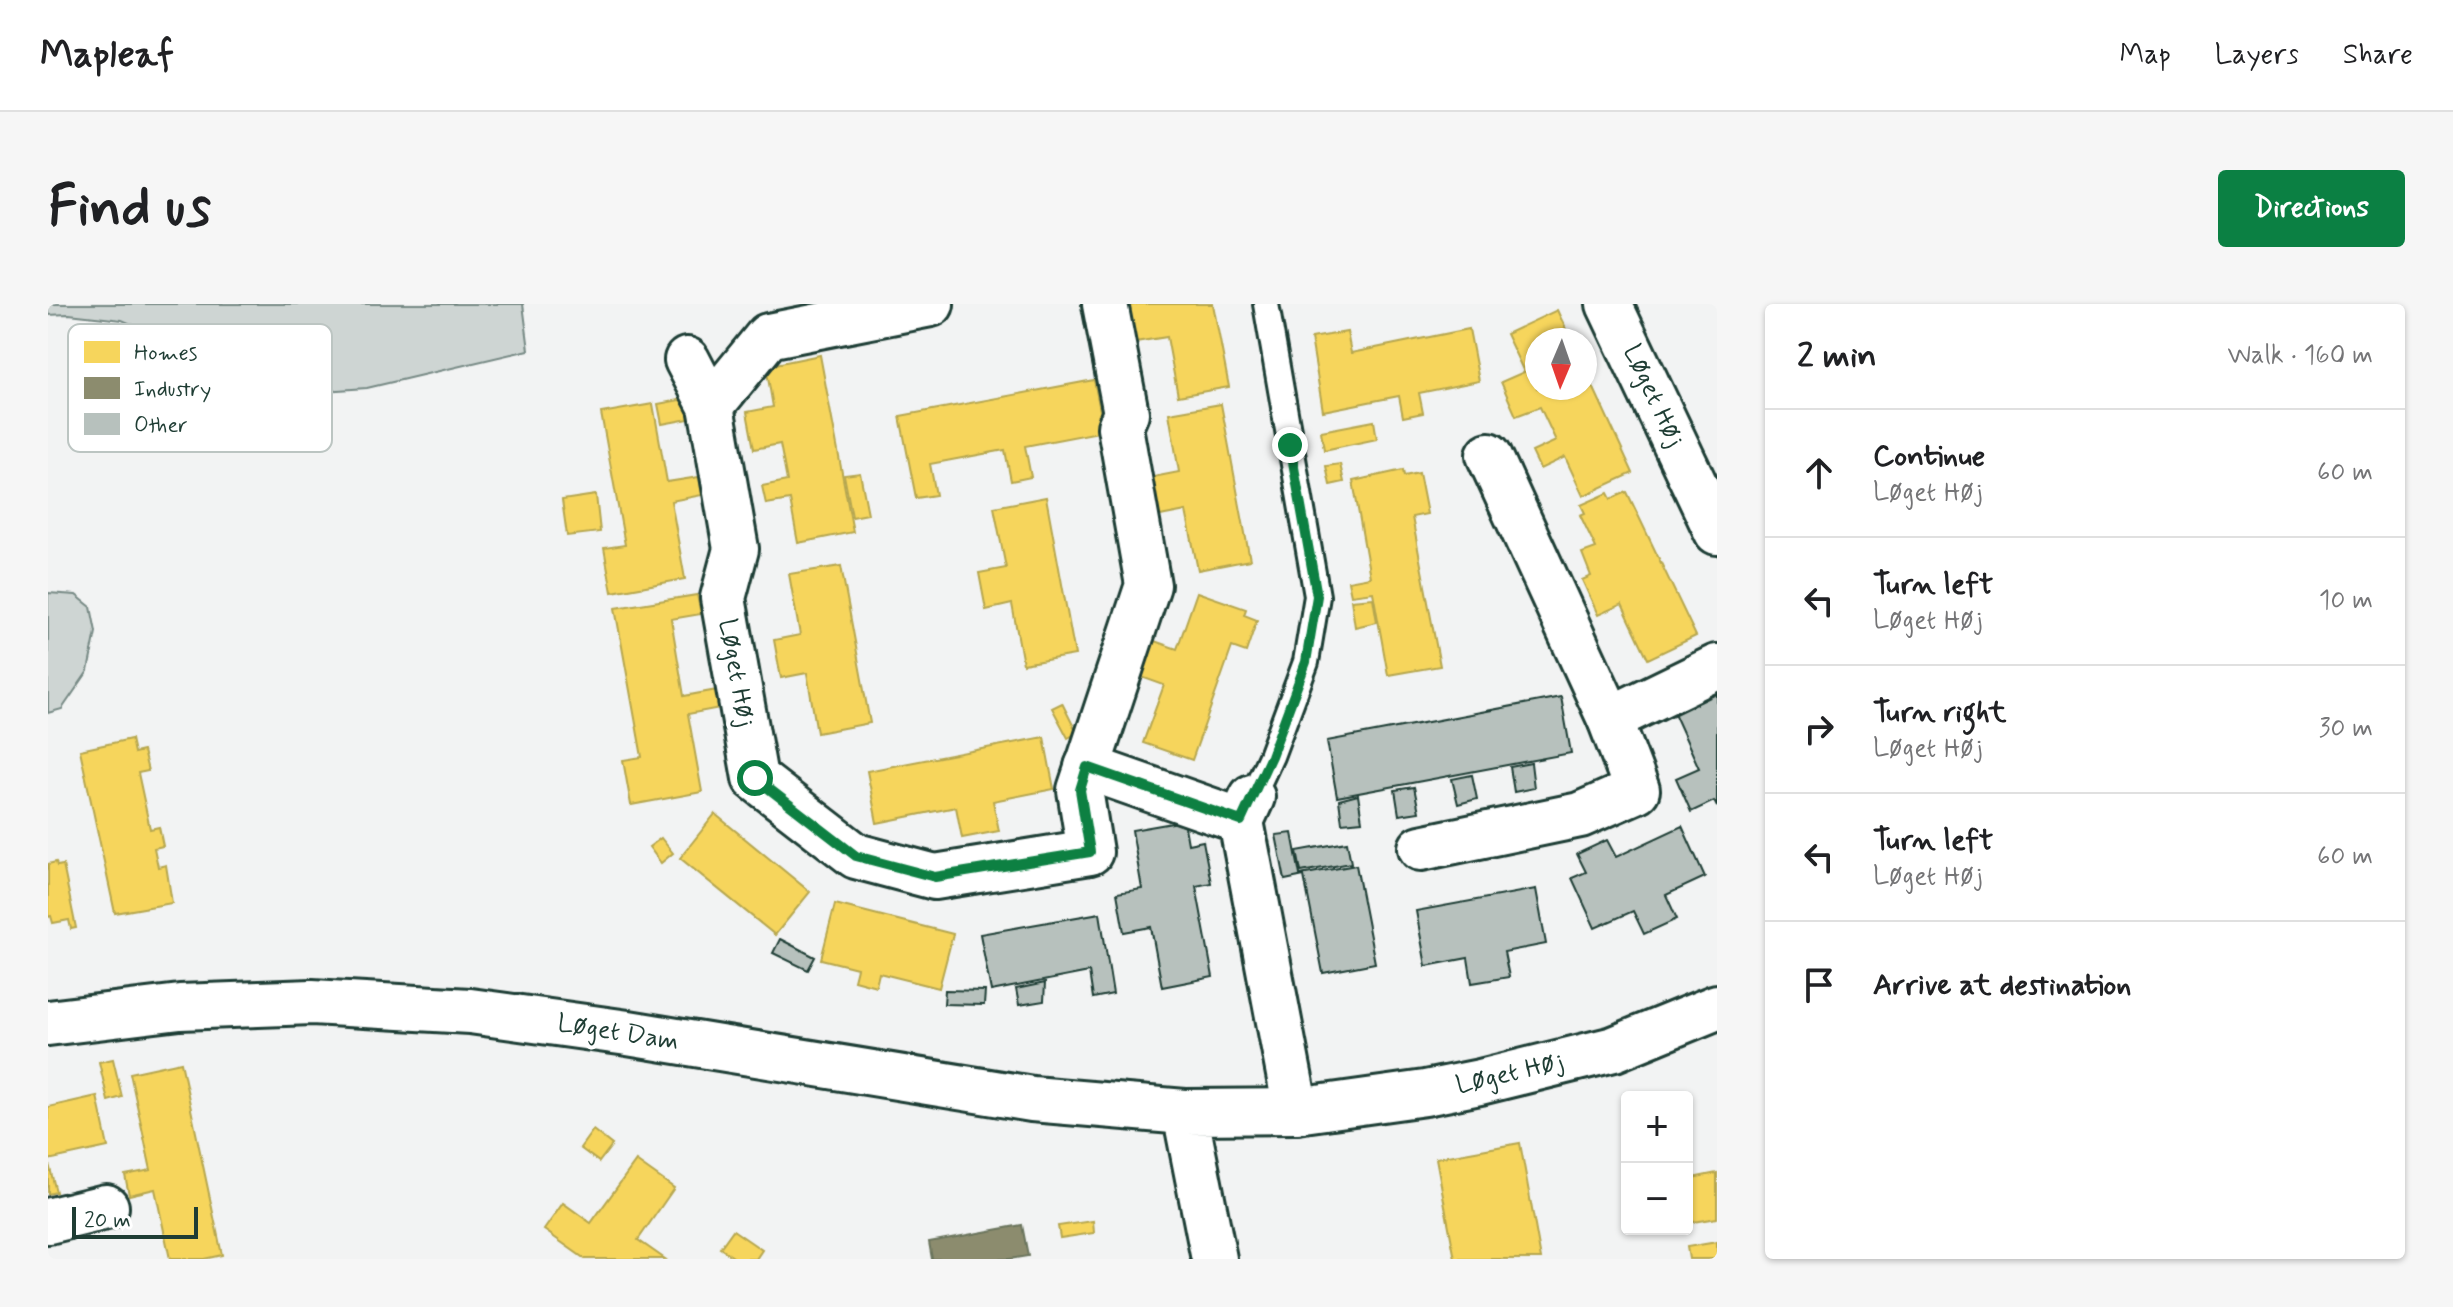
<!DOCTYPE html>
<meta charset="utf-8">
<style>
:root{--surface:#fff;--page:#f6f6f6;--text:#202124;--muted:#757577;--line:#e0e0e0;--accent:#0b8043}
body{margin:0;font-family:Mynerve,sans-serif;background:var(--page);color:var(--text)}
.controls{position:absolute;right:24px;bottom:24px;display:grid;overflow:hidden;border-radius:8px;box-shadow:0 2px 6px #0004}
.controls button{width:72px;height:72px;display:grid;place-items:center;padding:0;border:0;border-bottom:2px solid var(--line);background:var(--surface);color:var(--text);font:40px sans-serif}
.compass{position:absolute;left:1477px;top:24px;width:72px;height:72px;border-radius:50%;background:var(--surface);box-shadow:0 2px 6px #0004;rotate:182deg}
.scale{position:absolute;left:24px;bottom:20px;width:126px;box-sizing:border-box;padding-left:8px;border:4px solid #1f3d34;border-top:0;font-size:22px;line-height:28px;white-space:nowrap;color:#1f3d34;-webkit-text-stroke:6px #fff;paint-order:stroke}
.stop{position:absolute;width:24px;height:24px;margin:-18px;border:6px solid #0b8043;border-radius:50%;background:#fff}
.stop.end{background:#0b8043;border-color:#fff;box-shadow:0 2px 8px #0008}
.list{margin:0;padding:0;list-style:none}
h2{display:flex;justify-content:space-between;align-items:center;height:104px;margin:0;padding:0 32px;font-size:34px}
h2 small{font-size:26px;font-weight:400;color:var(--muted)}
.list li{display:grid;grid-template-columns:52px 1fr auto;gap:24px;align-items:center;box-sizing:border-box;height:128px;padding:0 32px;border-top:2px solid var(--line)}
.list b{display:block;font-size:30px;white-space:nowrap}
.list p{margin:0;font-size:26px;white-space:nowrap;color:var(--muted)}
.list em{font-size:26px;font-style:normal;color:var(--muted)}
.icon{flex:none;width:44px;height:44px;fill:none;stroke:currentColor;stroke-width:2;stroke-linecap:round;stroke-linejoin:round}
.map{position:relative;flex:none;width:1669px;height:955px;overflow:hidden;border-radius:8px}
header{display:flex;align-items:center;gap:48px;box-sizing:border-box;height:112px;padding:0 40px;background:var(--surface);border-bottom:2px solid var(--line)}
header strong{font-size:38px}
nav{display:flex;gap:44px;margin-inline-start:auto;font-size:28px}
.intro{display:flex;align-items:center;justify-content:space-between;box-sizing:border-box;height:192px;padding:0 48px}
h1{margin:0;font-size:56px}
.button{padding:20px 36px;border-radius:8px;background:var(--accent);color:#fff;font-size:28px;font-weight:700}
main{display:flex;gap:48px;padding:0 48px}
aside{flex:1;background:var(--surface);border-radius:8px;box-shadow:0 2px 6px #0004}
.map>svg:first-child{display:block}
.green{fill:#ced5d3;stroke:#768984;stroke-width:2}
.homes{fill:#f6d55c;stroke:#b6a750;stroke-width:2}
.industry{fill:#8c8c6e;stroke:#6b745d;stroke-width:2}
.building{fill:#b7c1bd;stroke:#1f3d34;stroke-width:2}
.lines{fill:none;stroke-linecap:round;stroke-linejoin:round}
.lane-casing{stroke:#1f3d34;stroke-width:30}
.street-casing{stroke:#1f3d34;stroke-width:50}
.lane{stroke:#fff;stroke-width:24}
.street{stroke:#fff;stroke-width:44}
.route{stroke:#0b8043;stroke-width:10}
.labels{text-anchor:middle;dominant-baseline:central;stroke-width:8;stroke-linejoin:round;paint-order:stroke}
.street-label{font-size:26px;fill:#1f3d34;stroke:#fff}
.key{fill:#fff;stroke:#bcc5c2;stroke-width:2}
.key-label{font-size:22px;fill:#1f3d34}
</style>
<header>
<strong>Mapleaf</strong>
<nav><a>Map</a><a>Layers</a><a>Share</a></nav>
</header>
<div class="intro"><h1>Find us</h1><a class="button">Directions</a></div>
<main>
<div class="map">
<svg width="1669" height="955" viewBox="0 0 1669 955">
<rect width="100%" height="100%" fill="#f2f3f3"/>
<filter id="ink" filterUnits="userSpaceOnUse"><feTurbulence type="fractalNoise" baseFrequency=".0125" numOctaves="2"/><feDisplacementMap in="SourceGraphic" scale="16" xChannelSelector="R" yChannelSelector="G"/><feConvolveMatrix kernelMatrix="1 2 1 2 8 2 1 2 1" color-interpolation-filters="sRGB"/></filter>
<g filter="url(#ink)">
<!-- green -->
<g class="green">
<path d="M0 0H475L481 46 319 84 275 87 165 56 74 16 21 10 0 11Z"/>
<path d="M0 289 28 291 43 303 48 328 40 367 14 405 0 409Z"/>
</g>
<!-- homes -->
<g class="homes">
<path d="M1090 0H1165L1181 83 1130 92 1119 33 1087 38 1080 2Z"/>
<path d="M1509 6 1523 36H1489V84H1537V65L1585 169 1535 192 1517 153 1492 165 1484 148 1508 137 1492 103 1468 112 1453 78 1476 68 1458 30Z"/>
<path d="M1421 25 1431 77 1371 89 1375 109 1355 113 1351 92 1275 107 1263 34 1299 28 1303 49Z"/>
<path d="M772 51 805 228 750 239 742 196 718 200 714 182 739 177 732 140 706 145 699 108 725 103 718 62Z"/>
<path d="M1046 76 1056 127 977 142 983 173 963 177 957 146 882 160 888 191 868 194 852 112Z"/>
<path d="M637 95 641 115 614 120 610 100Z"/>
<path d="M605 100 619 178 651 173 654 191 623 197 637 275 564 288 556 244 577 241 553 109Z"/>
<path d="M1173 100 1202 256 1150 266 1138 207 1107 213 1100 174 1131 168 1121 109Z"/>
<path d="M1326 117 1329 135 1276 146 1273 127Z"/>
<path d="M1292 160 1296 178 1282 181 1278 162Z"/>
<path d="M1355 166 1356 172 1371 169 1379 210 1364 213 1392 362 1340 371 1325 288 1303 291 1300 277 1322 273 1305 177Z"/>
<path d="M812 169 820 210 804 213 796 171Z"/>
<path d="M1579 188 1648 332 1600 355 1574 300 1550 311 1534 276 1543 272 1534 249 1548 244 1532 211 1537 209 1533 201 1560 189 1563 195Z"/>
<path d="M548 191 552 228 519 232 514 196Z"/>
<path d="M998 193 1027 351 975 360 964 300 938 306 931 269 958 264 946 203Z"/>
<path d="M793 262 822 419 769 429 759 369 733 374 726 336 752 331 741 270Z"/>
<path d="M1149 288 1198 305 1196 311 1209 316 1198 348 1184 343 1144 456 1095 439 1116 381 1085 370 1098 334 1129 345Z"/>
<path d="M649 291 653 310 623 315 636 392 669 386 672 404 640 410 654 488 583 501 575 456 594 453 567 304Z"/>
<path d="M1325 294 1329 318 1307 323 1303 296Z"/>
<path d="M1014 399 1029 429 1020 434 1004 404Z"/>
<path d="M996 433 1006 485 945 497 951 527 914 534 908 503 829 519 819 467Z"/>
<path d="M83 435 86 449 95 447 100 467 90 469 102 525 111 523 115 542 106 544 110 563 118 561 124 599 67 609 32 446Z"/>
<path d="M667 510 762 588 727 631 632 554Z"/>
<path d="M613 534 625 549 613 559 601 543Z"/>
<path d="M8 558 9 562 15 561 28 624 23 625 21 616 5 619 3 612 0 613V560Z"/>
<path d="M787 600 905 630 891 684 831 669 828 682 806 676 809 664 773 655Z"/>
<path d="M65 755 74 793 60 797 51 758Z"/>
<path d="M133 758 174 951 156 955H122L107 885 81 891 77 871 103 866 82 769Z"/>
<path d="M49 792 60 843 0 856 8 888 0 890V803Z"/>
<path d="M545 826 564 841 551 858 532 844Z"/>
<path d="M1472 839 1493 955H1407L1388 854Z"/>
<path d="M588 857 626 884 590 936 617 955H537L496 926 515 899 543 919Z"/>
<path d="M1669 869V914L1639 919V875Z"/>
<path d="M1045 917 1046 929 1012 934 1010 922Z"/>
<path d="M685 926 714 946 708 955H688L672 944Z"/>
<path d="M1669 938V955H1641L1639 943Z"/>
</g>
<!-- industry -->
<path class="industry" d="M974 921 980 952 961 955H884L881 938Z"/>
<!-- building -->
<g class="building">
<path d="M1669 389V503L1666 497 1643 508 1628 474 1651 464 1626 409Z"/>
<path d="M1513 393 1523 449 1289 493 1279 437Z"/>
<path d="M1483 459 1486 484 1466 488 1462 463Z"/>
<path d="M1424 471 1429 495 1410 500 1404 475Z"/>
<path d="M1366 483 1371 508 1351 511 1347 486Z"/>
<path d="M1310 491 1314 517 1294 519 1291 496Z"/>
<path d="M1136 517 1140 540 1155 537 1163 579 1148 582 1165 673 1114 683 1103 623 1076 628 1069 589 1094 585 1084 526Z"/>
<path d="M1634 522 1657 573 1618 591 1629 615 1596 630 1585 607 1547 624 1524 574 1538 568 1529 550 1559 536 1568 553Z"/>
<path d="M1244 529 1252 571 1308 561 1327 659 1275 669 1256 572 1237 576 1228 531Z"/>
<path d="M1299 538 1303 559 1253 568 1249 547Z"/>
<path d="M1488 585 1498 640 1456 648 1461 673 1424 679 1420 654 1378 662 1368 607Z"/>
<path d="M1052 609 1065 690 1045 694 1041 668 943 687 932 630Z"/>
<path d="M732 635 767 653 760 666 725 649Z"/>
<path d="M997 679 996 697 971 701 968 685Z"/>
<path d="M897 686 937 687 936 701 896 700Z"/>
</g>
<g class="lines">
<!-- lane casing -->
<g class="lane-casing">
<path id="lane" d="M1204 493 1223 452 1258 358 1269 292 1218 0"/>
</g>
<!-- street casing -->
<g class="street-casing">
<g id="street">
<path d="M1561 0 1669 228"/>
<path d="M639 56 663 102 688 245 675 294 707 474 808 552 887 573 1042 548 1032 486 1100 281 1072 123 1078 109 1057 0"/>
<path d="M663 102 720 32 883 0"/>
<path d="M1562 415 1669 363"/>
<path d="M1039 463 1193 517"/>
<path d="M1204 493 1193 517 1248 807"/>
<path d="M1373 544 1532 511 1589 486 1562 415 1441 151"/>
<path d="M0 719 132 703 264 698 422 707 580 729 984 795 1137 808"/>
<path d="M0 917 58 903"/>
<path d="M1166 955 1137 808 1248 807 1377 789 1432 778 1566 745 1669 703"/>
</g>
</g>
<!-- lane -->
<use href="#lane" class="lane"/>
<!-- street -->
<use href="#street" class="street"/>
</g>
</g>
<g class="lines" filter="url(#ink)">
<!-- route -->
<path class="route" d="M707 474 808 552 887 573 1042 548 1032 486 1039 463 1193 517 1223 452 1258 358 1269 292 1242 141"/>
</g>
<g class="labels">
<!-- street labels -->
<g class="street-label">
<text transform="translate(1605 92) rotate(65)">Løget Høj</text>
<text transform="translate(688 369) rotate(80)">Løget Høj</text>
<text transform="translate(570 729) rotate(9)">Løget Dam</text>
<text transform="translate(1462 770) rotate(-13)">Løget Høj</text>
</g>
</g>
<!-- legend -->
<rect x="20" y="20" width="264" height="128" rx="12" class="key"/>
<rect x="36" y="37" width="36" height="22" fill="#f6d55c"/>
<rect x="36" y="73" width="36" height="22" fill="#8c8c6e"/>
<rect x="36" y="109" width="36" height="22" fill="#b7c1bd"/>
<g class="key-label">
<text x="86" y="56">Homes</text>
<text x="86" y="92">Industry</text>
<text x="86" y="128">Other</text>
</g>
</svg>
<div class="controls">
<button>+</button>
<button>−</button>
</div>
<svg class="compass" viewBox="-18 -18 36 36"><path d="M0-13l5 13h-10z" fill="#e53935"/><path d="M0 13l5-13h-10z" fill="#757577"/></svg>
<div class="scale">20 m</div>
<div class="stop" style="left:707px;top:474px"></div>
<div class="stop end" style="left:1242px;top:141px"></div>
</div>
<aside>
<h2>2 min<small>Walk · 160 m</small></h2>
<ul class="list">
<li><svg class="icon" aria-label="ahead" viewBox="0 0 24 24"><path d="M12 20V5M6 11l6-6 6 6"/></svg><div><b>Continue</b><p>Løget Høj</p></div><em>60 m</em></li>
<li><svg class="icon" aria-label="left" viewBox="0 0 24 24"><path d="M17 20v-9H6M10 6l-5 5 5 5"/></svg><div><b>Turn left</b><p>Løget Høj</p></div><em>10 m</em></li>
<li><svg class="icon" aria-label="right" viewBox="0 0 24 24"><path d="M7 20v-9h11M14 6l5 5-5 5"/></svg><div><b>Turn right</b><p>Løget Høj</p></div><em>30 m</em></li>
<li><svg class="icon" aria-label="left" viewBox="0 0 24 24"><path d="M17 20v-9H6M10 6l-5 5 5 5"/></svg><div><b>Turn left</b><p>Løget Høj</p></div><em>60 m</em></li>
<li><svg class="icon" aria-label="arrive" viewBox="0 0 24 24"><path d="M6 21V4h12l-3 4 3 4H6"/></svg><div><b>Arrive at destination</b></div></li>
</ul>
</aside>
</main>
